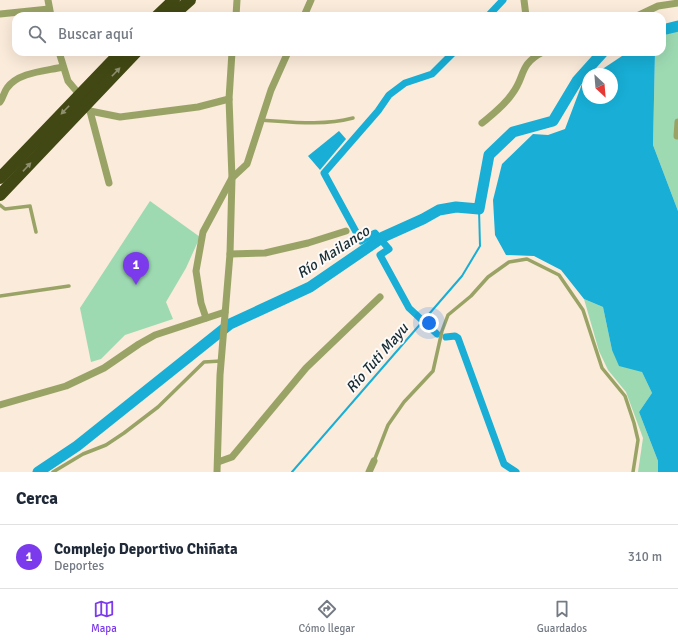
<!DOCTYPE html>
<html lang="es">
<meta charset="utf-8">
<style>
:root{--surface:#fff;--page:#f2f2f3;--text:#1f2937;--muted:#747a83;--line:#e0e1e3;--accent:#7c3aed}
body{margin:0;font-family:Signika,sans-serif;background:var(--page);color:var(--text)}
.compass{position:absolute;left:582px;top:68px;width:36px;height:36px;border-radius:50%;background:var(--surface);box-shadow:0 4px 16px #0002;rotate:154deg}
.you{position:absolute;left:429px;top:323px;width:14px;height:14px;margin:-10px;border:3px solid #fff;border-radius:50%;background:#1a73e8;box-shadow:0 0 0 6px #1a73e833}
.badge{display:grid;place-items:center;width:26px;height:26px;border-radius:50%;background:var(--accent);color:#fff;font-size:13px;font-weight:700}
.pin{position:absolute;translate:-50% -33px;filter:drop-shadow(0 1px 2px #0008)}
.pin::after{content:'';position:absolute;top:21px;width:14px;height:12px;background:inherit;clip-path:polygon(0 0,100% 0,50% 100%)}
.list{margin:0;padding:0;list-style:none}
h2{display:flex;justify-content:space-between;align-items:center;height:52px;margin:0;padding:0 16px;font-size:17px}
h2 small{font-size:13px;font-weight:400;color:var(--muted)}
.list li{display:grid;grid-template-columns:26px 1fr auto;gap:12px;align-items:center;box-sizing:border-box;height:64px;padding:0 16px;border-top:1px solid var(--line)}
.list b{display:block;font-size:15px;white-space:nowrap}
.list p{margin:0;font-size:13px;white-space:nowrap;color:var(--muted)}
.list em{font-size:13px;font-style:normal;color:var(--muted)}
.icon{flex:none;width:22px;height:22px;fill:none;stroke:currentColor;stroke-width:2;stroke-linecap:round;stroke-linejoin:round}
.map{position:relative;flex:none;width:678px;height:472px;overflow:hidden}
.search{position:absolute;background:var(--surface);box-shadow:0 4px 16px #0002;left:12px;right:12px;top:12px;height:44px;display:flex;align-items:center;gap:10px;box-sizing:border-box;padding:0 14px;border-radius:12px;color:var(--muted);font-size:15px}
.sheet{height:116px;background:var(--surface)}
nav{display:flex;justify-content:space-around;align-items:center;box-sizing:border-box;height:56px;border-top:1px solid var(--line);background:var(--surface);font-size:11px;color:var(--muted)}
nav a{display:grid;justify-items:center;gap:2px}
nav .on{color:var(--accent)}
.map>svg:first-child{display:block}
.green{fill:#9ddab2}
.water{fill:#18aed5}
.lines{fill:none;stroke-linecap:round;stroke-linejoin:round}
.stream{stroke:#18aed5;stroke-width:2}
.canal{stroke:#18aed5;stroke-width:7}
.river{stroke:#18aed5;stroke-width:11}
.lane{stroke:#9aa366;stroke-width:3.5}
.street{stroke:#9aa366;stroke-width:7}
.highway{stroke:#424813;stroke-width:12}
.oneway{fill:#8d8f6e}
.labels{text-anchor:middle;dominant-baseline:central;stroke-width:4;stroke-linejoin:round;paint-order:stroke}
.water-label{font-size:15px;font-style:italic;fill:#172d35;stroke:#fefaf7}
</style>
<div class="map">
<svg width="678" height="472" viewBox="0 0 678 472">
<rect width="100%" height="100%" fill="#fbebda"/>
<!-- green -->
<g class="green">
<path d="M678 30V211L653 145 655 52H662V36Z"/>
<path d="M150 201 200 237 186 268 166 302 173 319 125 335 101 359 91 362 80 308Z"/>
<path d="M584 299 603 307 612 350 642 372 652 393 639 412 658 461V472H638L643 438 626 392 608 370 599 351Z"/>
</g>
<!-- water -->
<g class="water">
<path d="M628 52H655L653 145 678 211V472H658V461L639 412 652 393 642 372 619 366 612 350 603 307 584 299 561 270 534 256 506 255 495 235 493 200 502 164 533 134 548 135 565 129 582 84 588 79V98H612V74H595Z"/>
<path d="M339 131 346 139 320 170 308 156Z"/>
</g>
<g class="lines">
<!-- stream -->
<path class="stream" d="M292 472 462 276 480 246 479 209"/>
<!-- canal -->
<g class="canal">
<path d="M488 16 503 0"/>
<path d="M437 334 409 308 380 255 389 249 375 233 361 241 324 173 378 111 389 95 405 83 432 74 454 52"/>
<path d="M446 337 455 336 458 338 504 464 516 472"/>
</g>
<!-- river -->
<g class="river">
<path d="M662 30 678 26"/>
<path d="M38 472 77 446 230 324 310 287 383 237 423 219 439 210 456 207 479 209 489 155 513 132 553 121 577 81 603 52"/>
</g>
<!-- lane -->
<g class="lane">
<path d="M261 120C292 122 323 126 353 118"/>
<path d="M0 205 5 209 30 206 36 232"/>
<path d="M0 296 69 286"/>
<path d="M374 461 388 425 404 402 433 371 442 331 448 315 471 296 488 277 509 262 527 259 559 275 583 310 602 368 625 396 634 423 638 440 633 472"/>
<path d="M53 472 83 454 106 445 124 433 158 407 204 362 221 361"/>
</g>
<!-- street -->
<g class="street">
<path d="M48 0 51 16"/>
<path d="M524 0 526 16"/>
<path d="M0 14 49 9"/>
<path d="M236 16 237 0"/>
<path d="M304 16 311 0"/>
<path d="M637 16 658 6 678 3"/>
<path d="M59 52 68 81 79 94"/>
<path d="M0 102C3 98 4 92 7 88 18 72 46 71 63 67"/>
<path d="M83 107 90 111 120 117 198 107 229 99"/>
<path d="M90 111 109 183"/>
<path d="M482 123C493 114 504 106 512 94 526 76 518 65 543 52"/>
<path d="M677 136 678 122"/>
<path d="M230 254 265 253 308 243 346 231"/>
<path d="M206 318 201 303 196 271 203 232 232 178 247 164 271 90 288 52"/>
<path d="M0 405 66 386 104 368 139 344 155 335 225 312"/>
<path d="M218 462 232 457 306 368 380 297"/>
<path d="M217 472 220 375 230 254 232 178 229 99 232 52"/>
<path d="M369 472 374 461"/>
</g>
<!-- highway -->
<g class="highway">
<path d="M157 16 174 0"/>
<path d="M172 16 190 0"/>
<path d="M0 178 121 52"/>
<path d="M0 195 136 52"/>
</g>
</g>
<!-- one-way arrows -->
<defs><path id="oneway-solid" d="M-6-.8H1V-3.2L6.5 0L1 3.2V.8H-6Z"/></defs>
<g class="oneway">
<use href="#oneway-solid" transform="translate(116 72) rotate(-46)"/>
<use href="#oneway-solid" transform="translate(65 110) rotate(134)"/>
<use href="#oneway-solid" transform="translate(27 167) rotate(-47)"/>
</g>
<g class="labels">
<!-- water labels -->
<g class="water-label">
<text transform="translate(333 252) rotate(-33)">Río Mailanco</text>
<text transform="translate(377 358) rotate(-49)">Río Tuti Mayu</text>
</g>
</g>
</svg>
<svg class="compass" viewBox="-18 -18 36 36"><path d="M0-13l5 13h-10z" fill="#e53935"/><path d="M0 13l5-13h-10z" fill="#747a83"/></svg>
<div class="you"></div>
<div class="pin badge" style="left:136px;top:285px">1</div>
<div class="search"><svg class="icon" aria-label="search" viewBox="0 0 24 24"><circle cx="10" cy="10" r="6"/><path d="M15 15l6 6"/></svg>Buscar aquí</div>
</div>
<section class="sheet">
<h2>Cerca<small></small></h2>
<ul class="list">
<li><span class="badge">1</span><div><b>Complejo Deportivo Chiñata</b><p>Deportes</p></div><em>310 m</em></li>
</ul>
</section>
<nav>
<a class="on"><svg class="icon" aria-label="map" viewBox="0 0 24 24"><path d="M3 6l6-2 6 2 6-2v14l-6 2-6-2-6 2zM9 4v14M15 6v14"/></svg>Mapa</a>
<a><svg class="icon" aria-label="directions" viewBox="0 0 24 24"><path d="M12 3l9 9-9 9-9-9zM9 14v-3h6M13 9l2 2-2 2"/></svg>Cómo llegar</a>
<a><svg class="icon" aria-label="saved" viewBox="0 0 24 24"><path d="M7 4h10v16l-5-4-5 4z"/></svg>Guardados</a>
</nav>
